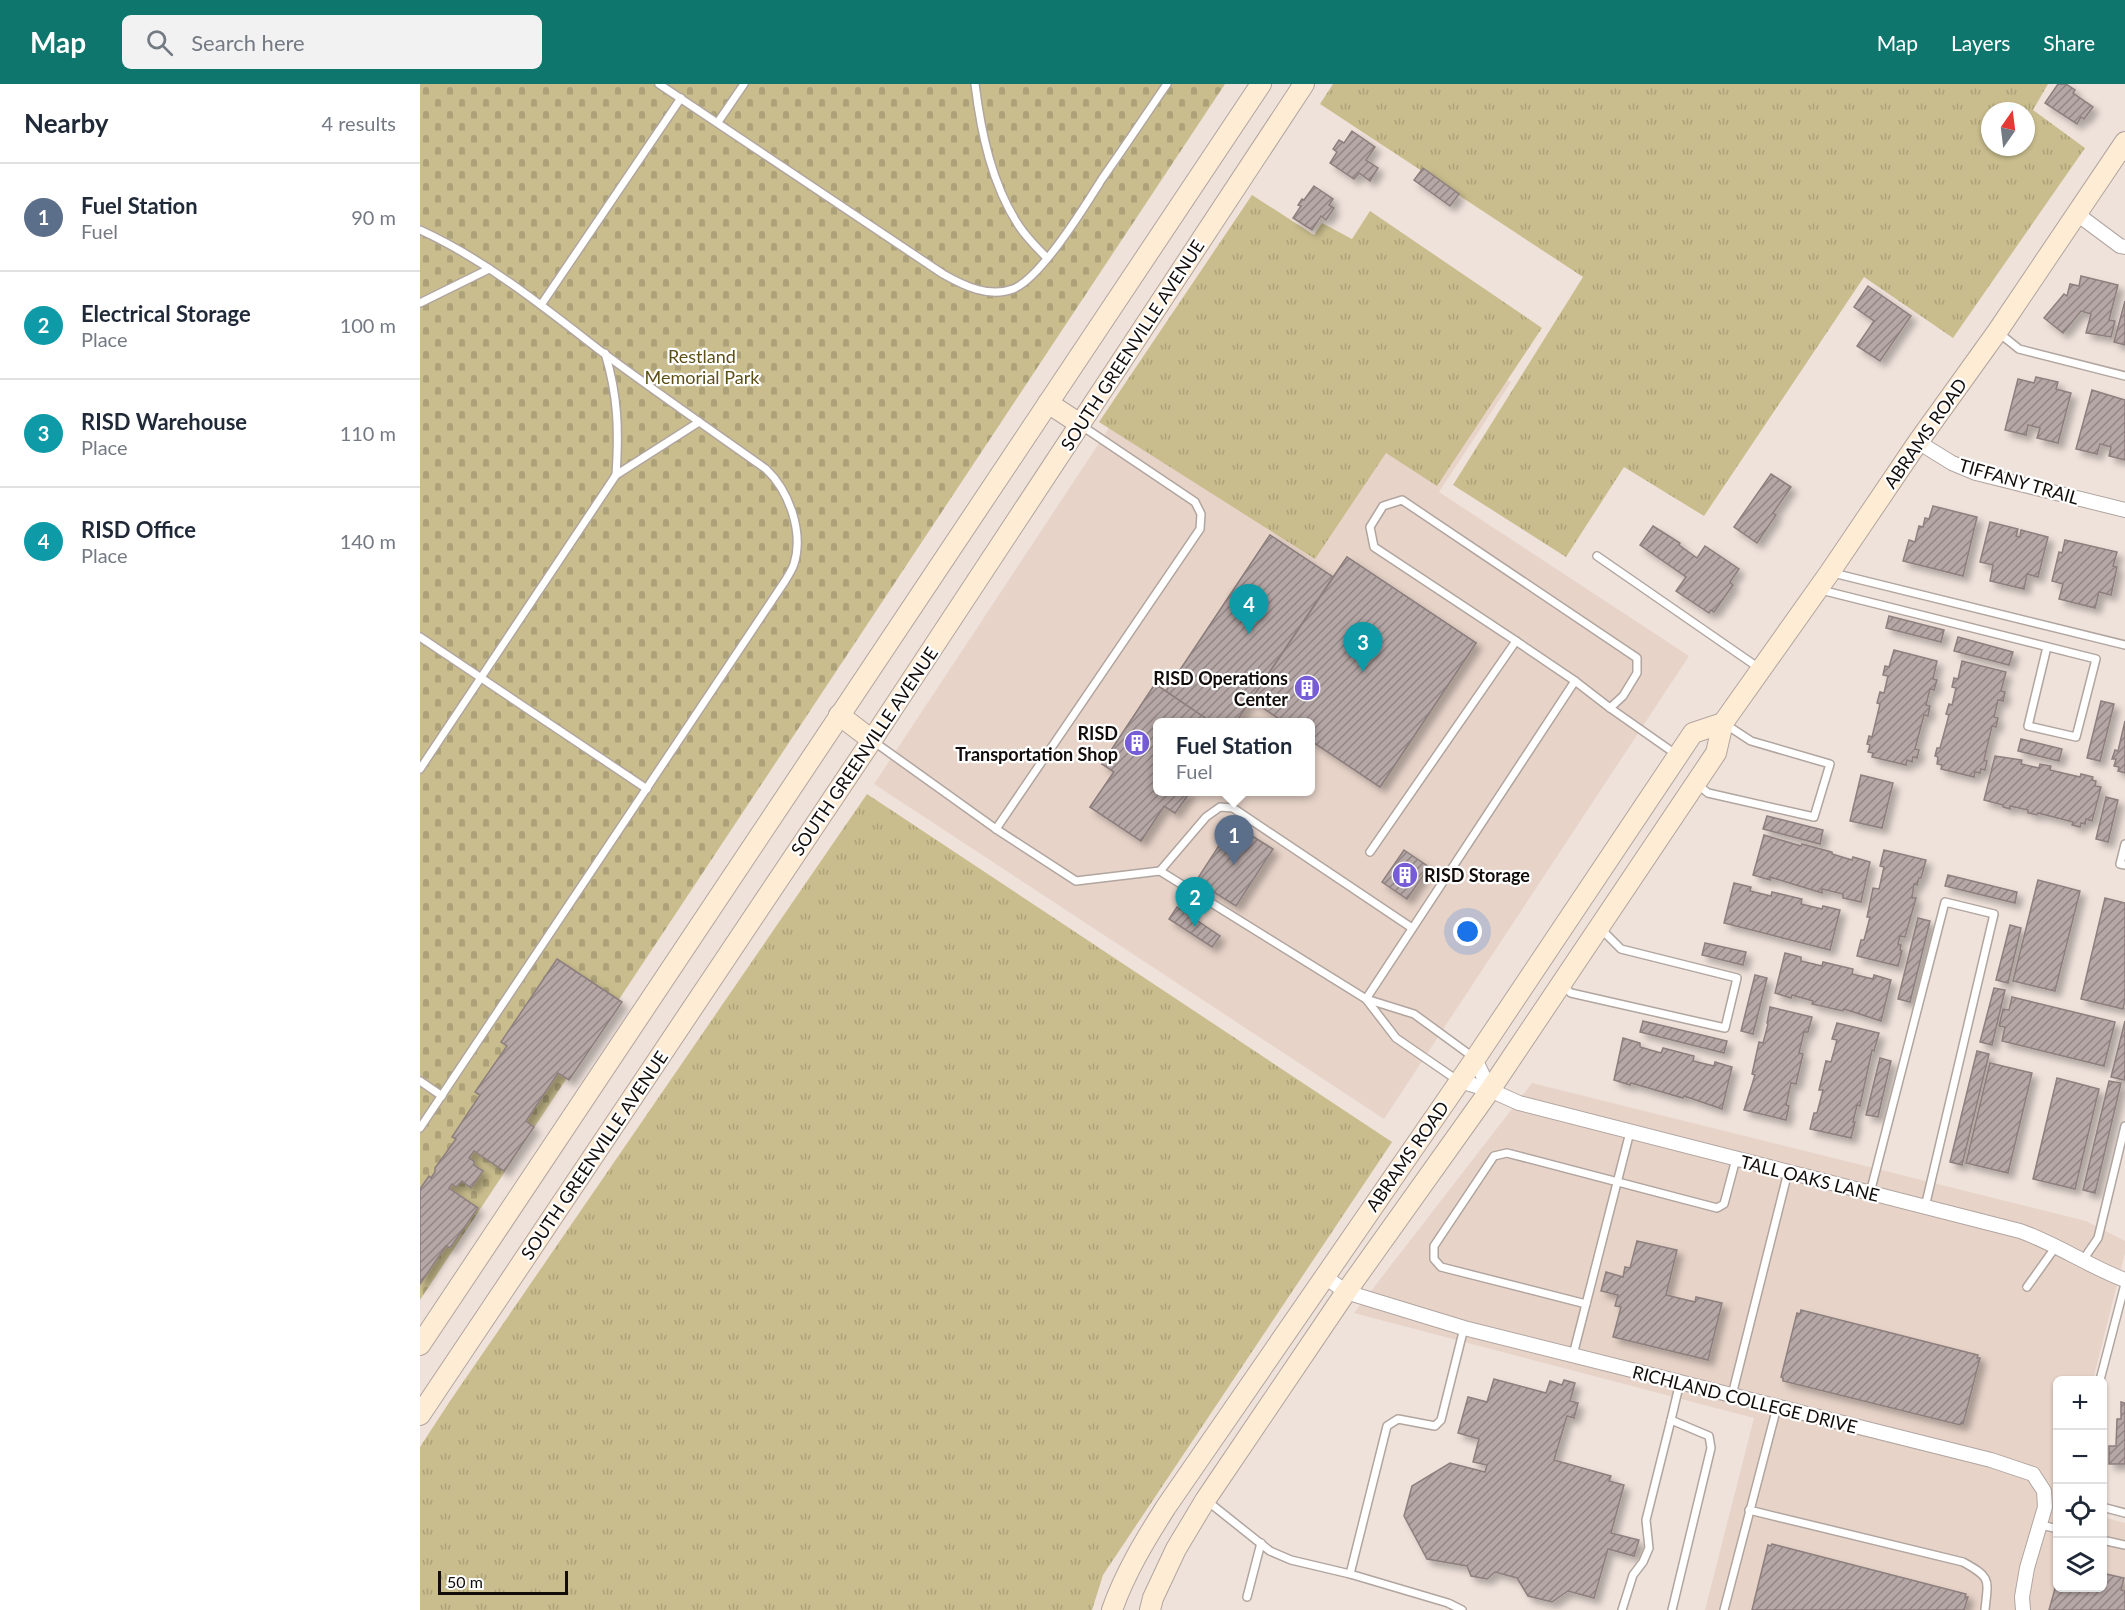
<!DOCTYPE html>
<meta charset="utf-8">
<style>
:root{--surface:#fff;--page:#f2f2f3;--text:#1f2937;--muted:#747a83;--line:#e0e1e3;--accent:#0f766e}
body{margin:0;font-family:Lato,sans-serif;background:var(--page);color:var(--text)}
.controls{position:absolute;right:18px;bottom:18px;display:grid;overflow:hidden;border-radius:9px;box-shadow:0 2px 4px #0004}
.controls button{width:54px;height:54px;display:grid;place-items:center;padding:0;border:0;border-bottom:2px solid var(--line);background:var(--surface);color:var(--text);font:30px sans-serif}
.compass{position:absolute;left:1561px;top:18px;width:54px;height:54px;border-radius:50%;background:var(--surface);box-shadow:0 2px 4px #0004;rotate:14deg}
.scale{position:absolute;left:18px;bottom:15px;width:130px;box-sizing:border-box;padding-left:6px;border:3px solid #120d0b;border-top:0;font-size:16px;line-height:21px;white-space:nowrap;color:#120d0b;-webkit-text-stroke:4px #fff;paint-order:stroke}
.you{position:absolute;left:1048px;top:848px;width:21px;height:21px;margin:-15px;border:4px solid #fff;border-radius:50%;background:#1a73e8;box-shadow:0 0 0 9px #1a73e833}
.badge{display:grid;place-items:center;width:39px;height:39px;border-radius:50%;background:var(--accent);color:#fff;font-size:20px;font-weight:700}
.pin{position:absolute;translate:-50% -50px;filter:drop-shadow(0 2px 3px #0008)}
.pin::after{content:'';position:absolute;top:32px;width:21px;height:18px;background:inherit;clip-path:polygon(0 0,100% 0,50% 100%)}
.popup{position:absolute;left:733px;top:634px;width:162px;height:78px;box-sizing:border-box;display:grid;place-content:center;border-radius:9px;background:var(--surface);filter:drop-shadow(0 2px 4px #0005);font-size:20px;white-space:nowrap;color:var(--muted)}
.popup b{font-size:22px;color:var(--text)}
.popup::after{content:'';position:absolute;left:50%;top:100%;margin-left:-12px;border:12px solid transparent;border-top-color:var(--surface)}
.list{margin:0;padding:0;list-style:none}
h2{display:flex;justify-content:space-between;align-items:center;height:78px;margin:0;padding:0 24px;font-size:26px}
h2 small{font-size:20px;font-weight:400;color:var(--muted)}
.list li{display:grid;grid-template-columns:39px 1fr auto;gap:18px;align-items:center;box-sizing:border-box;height:108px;padding:0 24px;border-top:2px solid var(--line)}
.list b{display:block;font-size:22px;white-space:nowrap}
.list p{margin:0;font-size:20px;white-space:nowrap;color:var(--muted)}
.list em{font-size:20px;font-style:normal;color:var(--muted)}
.icon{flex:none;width:33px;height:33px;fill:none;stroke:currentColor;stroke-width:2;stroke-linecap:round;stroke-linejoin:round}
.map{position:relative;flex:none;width:1705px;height:1526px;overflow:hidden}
header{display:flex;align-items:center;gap:36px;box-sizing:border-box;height:84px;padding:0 30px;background:var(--accent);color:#fff}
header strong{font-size:28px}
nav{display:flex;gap:33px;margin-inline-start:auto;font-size:21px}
.search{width:420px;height:54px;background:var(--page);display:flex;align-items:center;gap:15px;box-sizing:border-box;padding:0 21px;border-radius:9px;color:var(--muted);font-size:22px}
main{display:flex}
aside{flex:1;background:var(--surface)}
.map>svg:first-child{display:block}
.built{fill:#e7d3c8;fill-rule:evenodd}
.grass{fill:url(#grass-tufts);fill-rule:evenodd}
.cemetery{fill:url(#cemetery-stones)}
.building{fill:url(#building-hatch);stroke:#8d7f7e;stroke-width:1.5;filter:url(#shadow)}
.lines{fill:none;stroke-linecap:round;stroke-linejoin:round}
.lane-casing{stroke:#b1a59f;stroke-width:10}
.street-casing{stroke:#b1a59f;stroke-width:16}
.secondary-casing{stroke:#b1a59f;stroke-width:22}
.lane{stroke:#fff;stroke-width:7}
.street{stroke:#fff;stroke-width:14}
.secondary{stroke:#ffecd5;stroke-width:20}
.labels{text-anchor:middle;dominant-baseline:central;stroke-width:4.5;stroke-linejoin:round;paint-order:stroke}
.street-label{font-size:18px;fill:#120d0b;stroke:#fff}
.park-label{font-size:18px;fill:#5d4f16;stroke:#fff}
.poi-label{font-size:18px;font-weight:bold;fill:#120d0b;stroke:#fff;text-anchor:end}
</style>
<header>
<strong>Map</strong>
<div class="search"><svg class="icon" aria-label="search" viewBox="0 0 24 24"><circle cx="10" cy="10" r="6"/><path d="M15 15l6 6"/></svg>Search here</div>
<nav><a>Map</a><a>Layers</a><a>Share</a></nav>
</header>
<main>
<aside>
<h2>Nearby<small>4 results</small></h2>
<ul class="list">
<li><span class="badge" style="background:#5c6f8a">1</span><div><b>Fuel Station</b><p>Fuel</p></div><em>90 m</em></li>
<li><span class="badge" style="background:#0f9aa8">2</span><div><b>Electrical Storage</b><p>Place</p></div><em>100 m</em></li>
<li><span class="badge" style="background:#0f9aa8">3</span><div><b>RISD Warehouse</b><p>Place</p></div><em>110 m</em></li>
<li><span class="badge" style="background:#0f9aa8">4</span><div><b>RISD Office</b><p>Place</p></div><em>140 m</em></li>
</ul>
</aside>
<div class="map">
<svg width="1705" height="1526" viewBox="0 0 1705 1526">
<defs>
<pattern id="grass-tufts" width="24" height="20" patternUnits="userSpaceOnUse" patternTransform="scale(1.5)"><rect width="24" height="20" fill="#c9bd8d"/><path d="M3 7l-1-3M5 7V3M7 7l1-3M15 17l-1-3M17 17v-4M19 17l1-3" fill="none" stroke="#aca178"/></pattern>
<pattern id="cemetery-stones" width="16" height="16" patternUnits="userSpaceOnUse" patternTransform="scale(1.5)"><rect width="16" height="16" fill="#c9bd8d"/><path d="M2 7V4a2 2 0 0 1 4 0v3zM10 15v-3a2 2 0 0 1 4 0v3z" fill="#aca178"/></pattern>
<pattern id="building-hatch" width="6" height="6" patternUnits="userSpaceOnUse" patternTransform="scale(1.5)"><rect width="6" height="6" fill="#b5a7a5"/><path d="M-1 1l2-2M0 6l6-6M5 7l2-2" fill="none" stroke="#928685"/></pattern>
<filter id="shadow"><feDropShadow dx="5.5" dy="5.5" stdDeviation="3" flood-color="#0004"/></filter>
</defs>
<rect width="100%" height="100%" fill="#efe2db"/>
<!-- built -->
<g class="built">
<path d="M831 129 1091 298 1019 408 1269 572 964 1035 454 700ZM738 638H890V708H738Z"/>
<path d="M1112 999 1666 1137 1705 1157V1169L1673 1296H1638V1504H1682L1683 1433 1705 1439V1526H1285L1334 1334 934 1229Z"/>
</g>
<!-- grass -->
<g class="grass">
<path d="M913 0H1628L1613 26 1665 64 1533 254 1444 193 1284 432 1204 383 1146 473 1033 401 1163 193 900 20ZM1570 27H1606V63H1570Z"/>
<path d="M832 111 894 151 902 139 932 155 950 127 1122 244 1017 402 966 369 895 475 679 338Z"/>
<path d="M447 710 972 1058 683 1491 672 1526H0V1363L30 1317Z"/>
</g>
<!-- cemetery -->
<path class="cemetery" d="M0 0H805L0 1216Z"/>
<!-- building -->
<g class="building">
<path d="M1638 0H1646L1655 6 1653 9 1673 23 1664 35 1661 33 1657 40 1625 19Z"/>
<path d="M932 47 955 63 946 76 958 84 950 97 939 89 934 95 910 79 917 68 913 65 919 56 924 59Z"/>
<path d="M1003 84 1039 110 1030 122 994 96Z"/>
<path d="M894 102 913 115 909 121 914 124 906 136 901 132 892 146 873 134 881 122 878 121 882 115 884 116Z"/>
<path d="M1661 192 1698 201 1689 236 1695 237 1691 253 1666 249 1671 230 1661 227 1643 249 1624 234 1644 210 1647 212 1650 200 1659 202Z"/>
<path d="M1448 202 1491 232 1460 277 1437 262 1454 237 1434 223Z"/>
<path d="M1705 217V261L1694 258Z"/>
<path d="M1616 293 1638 298 1636 305 1651 309 1638 359 1617 354 1620 344 1608 341 1606 351 1585 346 1598 295 1614 299Z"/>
<path d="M1672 306 1705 316V376L1689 372 1691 363 1680 360 1677 370 1656 365Z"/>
<path d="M1351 390 1371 403 1353 429 1356 431 1337 459 1314 443Z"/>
<path d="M1513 422 1557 433 1543 492 1483 477 1489 456 1495 458 1499 442 1503 443 1505 434 1509 435Z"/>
<path d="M1570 438 1598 445 1596 452 1600 453 1601 446 1628 453 1618 493 1607 490 1604 505 1570 497 1573 481 1560 478Z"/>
<path d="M1233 442 1260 459 1259 461 1277 474 1285 462 1319 485 1310 498 1313 501 1294 528 1291 526 1289 529 1256 507 1266 493 1220 461Z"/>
<path d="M850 451 913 493 927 473 1056 559 960 703 890 656V638H864L831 616 816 638H738V708H770L755 729 744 722 721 757 670 723 694 688 682 680 735 600 746 607Z"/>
<path d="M850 451 913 493 816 638H791L746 607Z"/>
<path d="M1645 456 1697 468 1693 482 1697 483 1691 511 1679 508 1675 524 1639 515 1643 500 1632 497 1639 468 1642 469Z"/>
<path d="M927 473 1056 559 960 703 890 656V638H864L831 616Z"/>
<path d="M1469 532 1524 546 1521 558 1466 544Z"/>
<path d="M1538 553 1593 568 1589 581 1534 567Z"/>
<path d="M1474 566 1517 577 1513 595 1517 596 1514 606 1510 605 1506 621 1510 622 1508 632 1504 631 1495 665 1499 666 1497 674 1493 673 1492 678 1487 676 1486 681 1452 673 1453 669 1448 668 1450 661 1447 660 1449 652 1452 653 1460 620 1457 619 1460 608 1464 609 1468 592 1463 591 1465 582 1469 583Z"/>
<path d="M1542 577 1586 588 1581 607 1585 608 1583 617 1578 616 1574 633 1578 634 1576 643 1572 642 1564 676 1567 677 1565 686 1561 685 1560 689 1555 688 1554 693 1521 685 1522 681 1517 680 1518 673 1515 672 1517 664H1520L1529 631 1526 630 1529 620 1532 621 1536 604 1532 603 1534 594 1538 595Z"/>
<path d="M735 600 791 638H738V708H770L755 729 744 722 721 757 670 723 694 688 682 680Z"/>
<path d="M1681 617 1694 620 1680 677 1667 674Z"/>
<path d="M1705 637V689L1698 687 1699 683 1694 682 1696 675H1692L1695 666 1698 667Z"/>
<path d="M1601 655 1642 665 1639 677 1598 667Z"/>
<path d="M1575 672 1602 676 1601 680 1619 684 1620 680 1631 682 1630 686 1660 693 1661 690 1673 693 1672 696 1676 697 1675 702 1681 703 1672 737 1666 735 1665 740 1661 739 1660 743 1652 741 1653 738 1618 729 1617 731 1608 729V726L1590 722V725L1583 723V721L1564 716Z"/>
<path d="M1441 691 1473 699 1462 744 1430 737Z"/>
<path d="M1686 713 1698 716 1688 758 1676 755Z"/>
<path d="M1347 732 1403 746 1400 760 1343 745Z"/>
<path d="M813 740 853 765 816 822 776 797Z"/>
<path d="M1344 751 1381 762 1382 760 1412 768V770L1432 776 1433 773 1450 778 1441 818 1423 814V810L1402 805V809L1350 793V796L1333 791Z"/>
<path d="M984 766 1009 783 987 815 962 798Z"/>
<path d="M1464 766 1506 776 1501 794H1499L1497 801 1494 800 1492 814H1496L1485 853 1480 852 1478 860 1481 861 1480 866 1482 867 1478 882 1437 872 1441 856H1444L1450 833H1447L1453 804 1459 805 1464 783 1460 782Z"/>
<path d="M1528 791 1597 808 1595 819 1525 802Z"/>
<path d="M1618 796 1660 807 1635 907 1593 897Z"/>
<path d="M1314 799 1331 803 1330 807 1351 812 1352 808 1382 815 1381 820 1402 825 1403 822 1420 826 1410 866 1304 839Z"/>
<path d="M1685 814 1705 819V915L1703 925 1661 915Z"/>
<path d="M757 823 800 852 792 863 749 835Z"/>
<path d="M1498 834 1510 837 1490 918 1478 915Z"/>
<path d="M1590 841 1601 844 1588 899 1576 896Z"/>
<path d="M1285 859 1326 868 1323 881 1282 871Z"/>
<path d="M1365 869 1381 873V877L1402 882 1403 878 1433 885 1432 890 1453 895 1454 891 1471 896 1461 937 1424 925 1423 927 1392 920 1393 917 1372 911 1371 914 1355 909Z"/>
<path d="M137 875 202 918 149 996 138 989 106 1037 114 1043 84 1087 54 1067 49 1074 54 1077V1081L63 1087 51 1104 42 1097 36 1103 32 1100 29 1104 58 1124 30 1164 26 1162 0 1200V1105L9 1092 11 1094 15 1088V1084L36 1055 32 1053 60 1011 55 1008 87 962 81 958Z"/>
<path d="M1335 891 1347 894 1333 950 1321 947Z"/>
<path d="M1574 904 1585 906 1572 961 1560 958Z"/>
<path d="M1592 913 1695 938 1684 982 1582 957 1585 943 1579 942 1583 925 1589 926Z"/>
<path d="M1350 923 1392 933 1388 948H1384L1379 969 1383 970 1376 1000 1371 999 1366 1021 1369 1022 1366 1036 1324 1026 1335 991 1332 990 1339 958 1343 959 1348 940 1347 939Z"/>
<path d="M1223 937 1307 957 1304 969 1220 948Z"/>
<path d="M1705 937V991L1704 996 1691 993Z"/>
<path d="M1417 939 1459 949 1454 967 1452 966 1440 1022 1437 1021 1433 1038H1435L1431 1054 1390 1045 1394 1029H1397L1403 1006H1399L1406 977 1411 978 1417 956 1412 955Z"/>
<path d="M1203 954 1220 959V963L1241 969 1243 964 1274 972 1273 977 1294 982 1295 978 1312 983 1302 1025 1264 1012 1263 1014 1211 999 1210 1001 1194 996Z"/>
<path d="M1557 967 1569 970 1542 1081 1530 1078Z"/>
<path d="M1460 974 1471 977 1458 1033 1446 1031Z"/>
<path d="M1570 979 1612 989 1588 1089 1546 1079Z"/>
<path d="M1637 994 1679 1005 1655 1105 1613 1095Z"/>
<path d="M1689 997 1701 999 1675 1109 1663 1106Z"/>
<path d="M1217 1157 1257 1166 1246 1211 1275 1218 1276 1213 1302 1219 1288 1276 1193 1253 1201 1223 1195 1222 1198 1211 1181 1207 1186 1188 1203 1193 1205 1183 1210 1184Z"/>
<path d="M1381 1226 1558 1271 1557 1274H1560L1543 1340 1541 1339 1540 1341 1363 1297V1294L1361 1293 1377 1229 1380 1230Z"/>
<path d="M1074 1295 1126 1309 1130 1297 1142 1301 1144 1296 1155 1299 1150 1317 1158 1319 1154 1334 1147 1332 1134 1376 1191 1392 1189 1397 1204 1401 1191 1449 1219 1456 1214 1472 1188 1465 1174 1514 1148 1507 1132 1518 1108 1512 1097 1494 1075 1488 1067 1495 1051 1492 1047 1482 1007 1475 984 1432 992 1402 1030 1379 1065 1388 1067 1381 1053 1378 1059 1355 1038 1349 1048 1313 1067 1318Z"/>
<path d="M1701 1318 1705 1319V1380H1689V1362H1696L1697 1335H1701Z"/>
<path d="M1352 1460 1546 1510 1545 1513H1548L1544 1526H1332L1348 1461 1351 1462Z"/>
<path d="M1682 1489 1704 1494 1701 1506 1705 1507V1526H1629L1638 1494V1504H1682Z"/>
</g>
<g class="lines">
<!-- lane casing -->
<g class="lane-casing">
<g id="lane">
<path d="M239 0 523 190C544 202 569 214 593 205 621 194 665 122 682 95 704 64 725 32 747 0"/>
<path d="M555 0C561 49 572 101 599 142 607 154 617 164 627 174"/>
<path d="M298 38 324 0"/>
<path d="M0 146C66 176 125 224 182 268 236 308 291 346 346 385 369 407 384 448 374 480 372 486 368 492 365 497L0 1044"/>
<path d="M0 219 69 185"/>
<path d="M121 221 261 14"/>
<path d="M1579 249 1599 265 1705 292"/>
<path d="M196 391 279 338"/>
<path d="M1177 472 1339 584"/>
<path d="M1413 489 1705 561"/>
<path d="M1401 506 1676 575 1656 653 1608 642 1627 563"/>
<path d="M0 553 227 705"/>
<path d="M1096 557 1155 597"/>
<path d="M1190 624 1257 671"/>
<path d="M453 657 576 745 656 797 740 787 946 915 994 930 1053 973"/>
<path d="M0 685 196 391C199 346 198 312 185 269"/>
<path d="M1277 700 1288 709 1394 733 1410 680 1331 657 1305 640"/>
<path d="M576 745 780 445 781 430 775 418 662 342"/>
<path d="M1705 760 1700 780 1705 781"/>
<path d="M740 787 786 733 800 723 813 724 992 844"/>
<path d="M1142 902 1151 909 1305 944 1317 894 1201 865 1181 845"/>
<path d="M946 915 1155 597 1190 624 1203 612 1217 589V574L982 416 963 422 950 443 954 463 1096 557 950 768"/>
<path d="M946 915 976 954 1037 996"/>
<path d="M0 997 22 1012"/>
<path d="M1450 1109 1525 818 1574 830 1505 1123"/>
<path d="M1663 1176 1678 1154 1705 1042"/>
<path d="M1607 1203 1637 1161"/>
<path d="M1166 1220 1021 1183 1014 1175V1162L1074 1072 1087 1069 1297 1124 1304 1120 1316 1075"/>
<path d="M1153 1271 1210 1048"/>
<path d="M1680 1296 1705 1200"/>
<path d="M1312 1311 1368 1088"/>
<path d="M786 1416 850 1467 871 1476 930 1490 967 1342 978 1335 1015 1342 1021 1336 1044 1244"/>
<path d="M1682 1423 1705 1429"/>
<path d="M1329 1426 1543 1478C1572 1494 1568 1495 1565 1526"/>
<path d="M1621 1441 1638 1445"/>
<path d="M1682 1456 1705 1461"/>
<path d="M930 1490 1028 1519 1042 1526"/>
<path d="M827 1513 841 1459"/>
<path d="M1202 1526 1213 1491 1223 1478 1229 1464 1226 1436 1251 1336"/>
<path d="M1252 1526 1291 1364 1289 1352 1251 1336 1260 1298"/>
<path d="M1304 1526 1357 1323"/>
</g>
</g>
<!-- street casing -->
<g class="street-casing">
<g id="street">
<path d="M1657 130 1700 162 1705 163"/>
<path d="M1498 358 1532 379 1556 389 1705 426"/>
<path d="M1055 975 1070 1006"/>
<path d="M1040 997 1070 1006 1099 1019 1600 1147C1637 1160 1668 1182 1705 1196"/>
<path d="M904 1192 926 1208 1044 1244 1571 1376 1613 1390 1624 1407 1625 1423 1607 1484 1602 1513 1603 1526"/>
</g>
</g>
<!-- secondary casing -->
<g class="secondary-casing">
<g id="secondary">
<path d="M628 319 660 340"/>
<path d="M419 631 452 656"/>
<path d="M0 1261 841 0"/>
<path d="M0 1331 452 656 884 0"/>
<path d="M692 1526C705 1489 725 1456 746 1423L1055 975 1273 649 1303 639"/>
<path d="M730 1526 733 1514 756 1465 786 1415 926 1208 1070 1006 1296 669 1303 639 1410 488 1498 358 1577 248 1705 58"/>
</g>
</g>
<!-- lane -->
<use href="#lane" class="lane"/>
<!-- street -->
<use href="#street" class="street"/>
<!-- secondary -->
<use href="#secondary" class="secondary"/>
</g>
<!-- icons -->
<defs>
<g id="building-disc" transform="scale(1.35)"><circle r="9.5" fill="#765cd6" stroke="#fff"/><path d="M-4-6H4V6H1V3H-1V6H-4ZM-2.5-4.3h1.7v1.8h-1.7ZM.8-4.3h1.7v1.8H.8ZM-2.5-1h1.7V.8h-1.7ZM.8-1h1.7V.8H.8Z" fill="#fff"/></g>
</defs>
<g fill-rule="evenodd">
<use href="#building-disc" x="887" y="604"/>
<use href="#building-disc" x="717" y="659"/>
<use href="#building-disc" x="985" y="791"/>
</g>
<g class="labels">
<!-- street labels -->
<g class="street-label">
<text transform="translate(712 261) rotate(-57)">SOUTH GREENVILLE AVENUE</text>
<text transform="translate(1505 349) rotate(-55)">ABRAMS ROAD</text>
<text transform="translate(1599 397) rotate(16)">TIFFANY TRAIL</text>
<text transform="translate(444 667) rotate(-56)">SOUTH GREENVILLE AVENUE</text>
<text transform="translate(174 1071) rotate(-56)">SOUTH GREENVILLE AVENUE</text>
<text transform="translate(987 1072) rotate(-55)">ABRAMS ROAD</text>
<text transform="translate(1390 1094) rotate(14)">TALL OAKS LANE</text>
<text transform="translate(1325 1315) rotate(14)">RICHLAND COLLEGE DRIVE</text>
</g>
<!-- park labels -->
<g class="park-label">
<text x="282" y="272">Restland<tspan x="282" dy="21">Memorial Park</tspan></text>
</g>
<!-- poi labels -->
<g class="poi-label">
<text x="868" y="594">RISD Operations<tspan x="868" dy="21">Center</tspan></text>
<text x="698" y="649">RISD<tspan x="698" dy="21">Transportation Shop</tspan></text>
<text x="1004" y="791" text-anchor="start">RISD Storage</text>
</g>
</g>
</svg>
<div class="controls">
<button>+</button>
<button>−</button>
<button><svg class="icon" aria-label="locate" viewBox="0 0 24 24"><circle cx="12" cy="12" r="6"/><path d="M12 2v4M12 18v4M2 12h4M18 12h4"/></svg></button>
<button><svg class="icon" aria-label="layers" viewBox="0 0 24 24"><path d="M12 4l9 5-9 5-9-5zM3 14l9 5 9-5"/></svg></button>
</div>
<svg class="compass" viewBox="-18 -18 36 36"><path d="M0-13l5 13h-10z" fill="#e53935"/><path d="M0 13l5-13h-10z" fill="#747a83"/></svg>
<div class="scale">50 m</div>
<div class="you"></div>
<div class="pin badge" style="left:814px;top:781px;background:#5c6f8a">1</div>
<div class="popup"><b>Fuel Station</b>Fuel</div>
<div class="pin badge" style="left:775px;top:843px;background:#0f9aa8">2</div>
<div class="pin badge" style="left:943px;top:588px;background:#0f9aa8">3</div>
<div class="pin badge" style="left:829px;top:550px;background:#0f9aa8">4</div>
</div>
</main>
